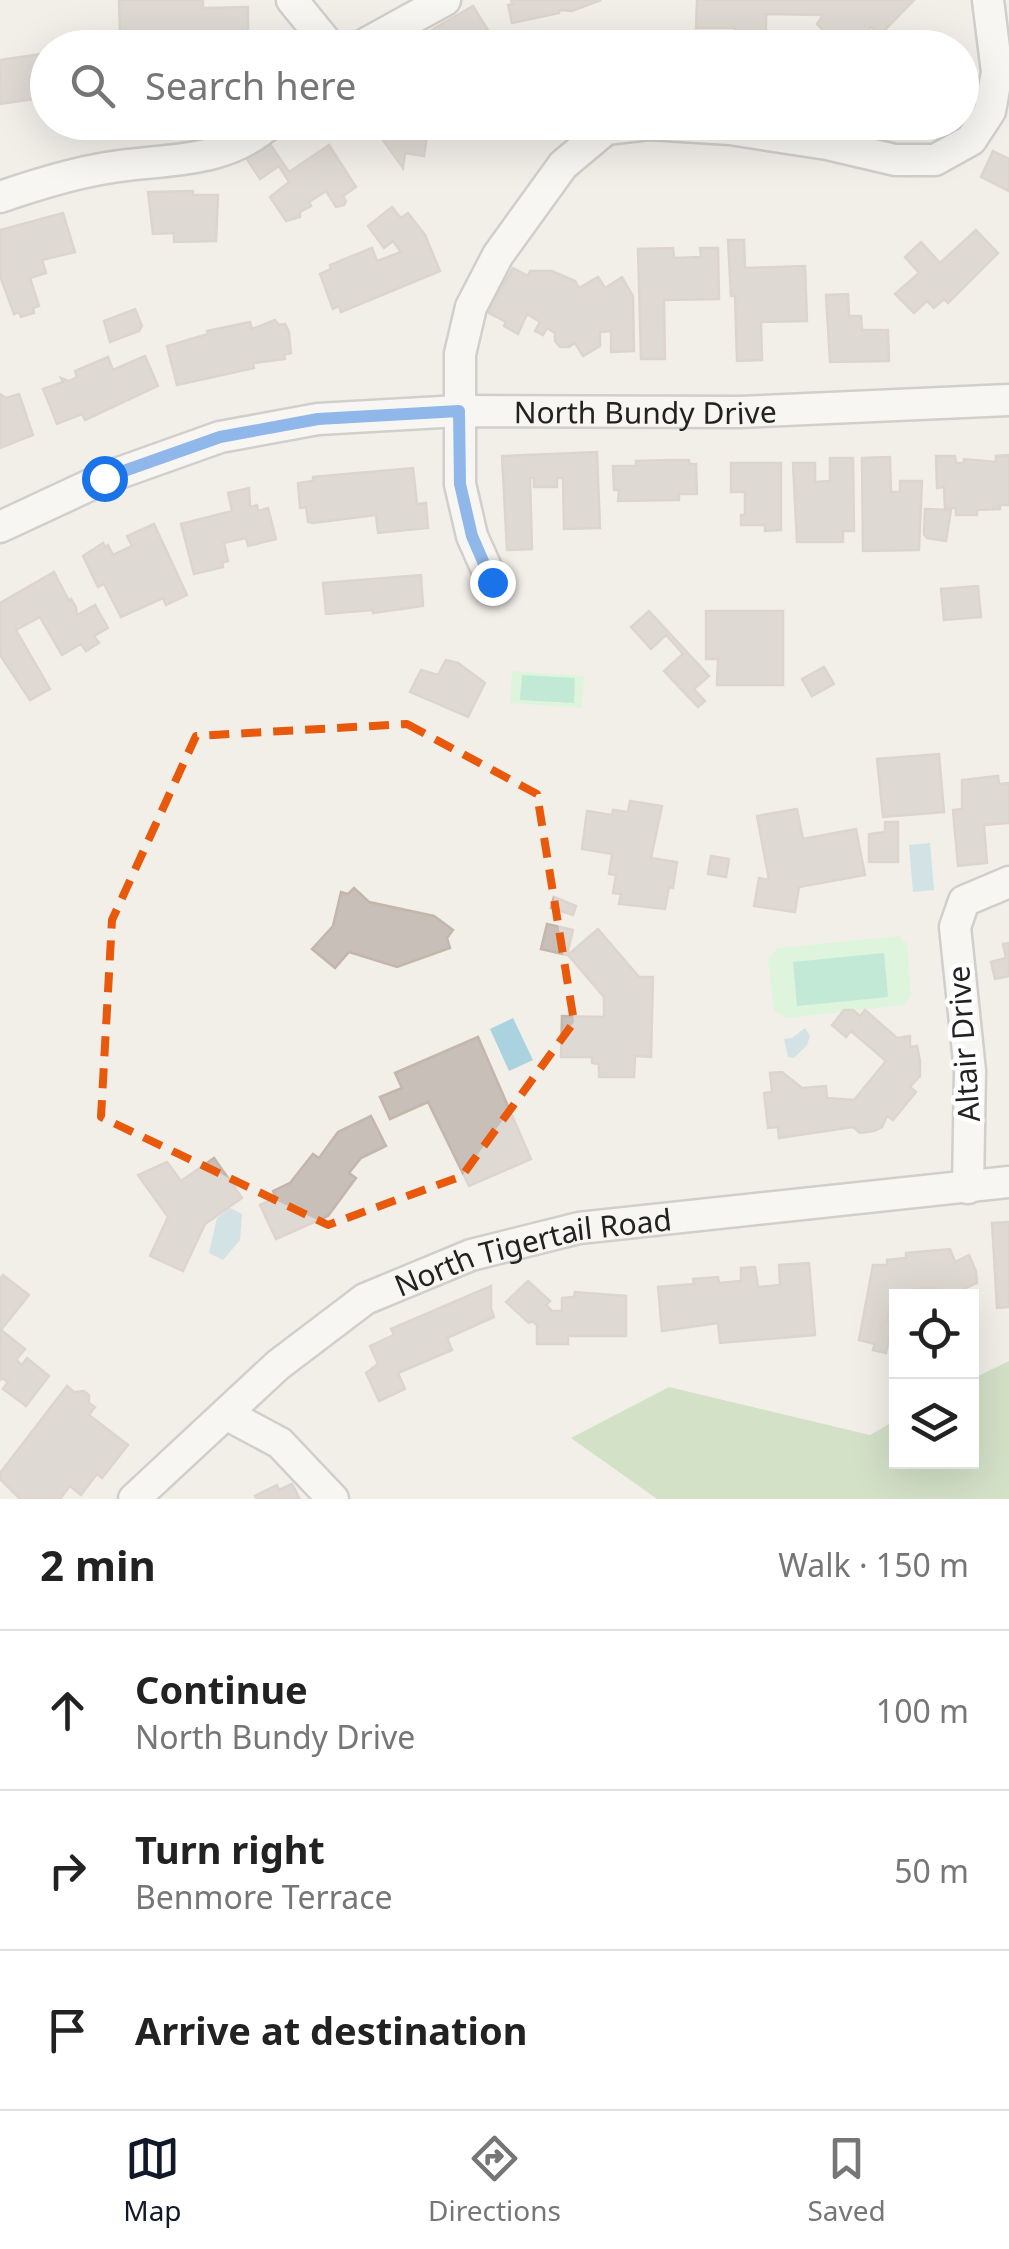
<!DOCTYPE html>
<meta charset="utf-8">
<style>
:root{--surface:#fff;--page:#f6f6f6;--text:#222;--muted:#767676;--line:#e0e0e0;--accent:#111827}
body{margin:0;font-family:"Noto Sans",sans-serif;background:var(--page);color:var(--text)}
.controls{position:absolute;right:30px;bottom:30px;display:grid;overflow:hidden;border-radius:0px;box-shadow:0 10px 40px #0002}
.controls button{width:90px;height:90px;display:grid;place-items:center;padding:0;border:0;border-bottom:2px solid var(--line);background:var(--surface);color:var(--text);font:50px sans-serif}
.stop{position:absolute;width:30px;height:30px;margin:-22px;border:8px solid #1a73e8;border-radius:50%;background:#fff}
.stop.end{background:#1a73e8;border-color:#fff;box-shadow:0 2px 10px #0008}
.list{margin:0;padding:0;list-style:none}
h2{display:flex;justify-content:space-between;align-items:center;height:130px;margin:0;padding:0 40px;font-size:42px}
h2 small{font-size:32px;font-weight:400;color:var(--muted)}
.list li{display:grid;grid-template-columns:65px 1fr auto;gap:30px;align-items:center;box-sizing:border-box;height:160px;padding:0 40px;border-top:2px solid var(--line)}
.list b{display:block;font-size:38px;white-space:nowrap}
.list p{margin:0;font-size:32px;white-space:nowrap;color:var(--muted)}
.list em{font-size:32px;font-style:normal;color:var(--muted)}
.icon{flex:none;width:55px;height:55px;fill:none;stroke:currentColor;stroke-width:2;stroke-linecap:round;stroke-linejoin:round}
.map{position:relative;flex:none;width:1009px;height:1499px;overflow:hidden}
.search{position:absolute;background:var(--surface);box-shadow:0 10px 40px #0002;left:30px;right:30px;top:30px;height:110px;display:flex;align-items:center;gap:25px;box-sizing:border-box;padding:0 35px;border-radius:55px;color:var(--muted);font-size:38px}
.sheet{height:610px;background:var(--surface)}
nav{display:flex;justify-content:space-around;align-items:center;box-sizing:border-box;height:140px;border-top:2px solid var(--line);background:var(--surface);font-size:28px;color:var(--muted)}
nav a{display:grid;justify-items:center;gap:5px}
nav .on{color:var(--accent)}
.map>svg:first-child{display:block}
.forest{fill:#add19e}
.park{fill:#c8facc}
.pitch{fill:#88e0be}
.water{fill:#aad3df}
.building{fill:#c7bfb8;stroke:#c4b6ab;stroke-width:2.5}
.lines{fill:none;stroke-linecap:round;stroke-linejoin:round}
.minor-casing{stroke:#a9a9a9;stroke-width:35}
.minor{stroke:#fff;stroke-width:30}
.route{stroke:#1a73e8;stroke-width:12}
.marked{fill:none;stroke:#e8590c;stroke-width:8;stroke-dasharray:20 12;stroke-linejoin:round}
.labels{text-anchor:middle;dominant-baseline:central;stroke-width:9;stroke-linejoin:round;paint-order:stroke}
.street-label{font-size:30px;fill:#222;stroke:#fff}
</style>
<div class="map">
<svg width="1009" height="1499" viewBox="0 0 1009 1499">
<rect width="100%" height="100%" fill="#f2efe9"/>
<!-- forest -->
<path class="forest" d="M1009 1361V1499H657L571 1438 669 1387 870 1435 896 1420V1462H972V1379Z"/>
<!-- park -->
<g class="park">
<path d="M512 671 584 676 582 708 510 703Z"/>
<path d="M899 936 907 944 911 995 904 1005 787 1018 774 1011 768 960 777 948Z"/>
</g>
<!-- pitch -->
<g class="pitch">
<path d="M522 675 575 678 574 703 520 700Z"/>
<path d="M884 953 888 997 797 1006 793 962Z"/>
</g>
<!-- water -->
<g class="water">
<path d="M930 843 934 890 913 892 909 845Z"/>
<path d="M513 1018 533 1060 509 1071 490 1029Z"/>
<path d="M805 1028 810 1036 807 1045 794 1058 788 1057 784 1039 792 1038Z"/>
<path d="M230 1208 242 1214 240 1240 223 1260 209 1253 217 1218Z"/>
</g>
<!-- building -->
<g class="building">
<path d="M119 0H203V8L248 7V31L204 32V48H160V33L120 34Z"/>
<path d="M511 0H601L572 11 559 10V13L512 23 508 5 512 4Z"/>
<path d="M697 0H914L880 35 871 27 852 48H841L817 24 823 15 766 14V48H731V42H735V28H696Z"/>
<path d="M473 6 499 48H416L414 44 435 28Z"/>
<path d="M48 53V97L0 104V60Z"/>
<path d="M89 122H125V125L89 126Z"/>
<path d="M429 122 424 156 405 153 403 168 380 136 382 124 375 123Z"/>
<path d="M559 122H583L585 124 567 141 562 135 557 139 552 133Z"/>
<path d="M268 141 289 172 329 145 356 187 343 196 346 201 344 205 336 207 326 191 309 202 311 206 300 212V217L286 221 270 197 289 182 279 166 260 179 245 156Z"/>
<path d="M993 151 1009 159V191L981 177Z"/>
<path d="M193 191V195H218L216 241 174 242V233L153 234 148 192Z"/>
<path d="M392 207 401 218 408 213 425 235 440 271 341 312 339 306 333 309 320 274 331 269 330 265 372 248 377 261 401 252 393 241 384 248 368 226Z"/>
<path d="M63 213 75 252 42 260 46 273 30 278 39 306 33 308 34 313 21 317 19 312 14 314 0 276V230Z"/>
<path d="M976 230 998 253 948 303 944 299 934 308 927 301 914 313 895 294 919 273 905 257 921 242 940 263Z"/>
<path d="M728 240H744L745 268 805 266 807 321 761 322 762 360 737 361 735 296H731Z"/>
<path d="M673 248 674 258 701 257 700 248H718L719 299 664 300 665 359H641L638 249Z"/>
<path d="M513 268 528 276 530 271H552L575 281 579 288 598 277 605 288 622 277 633 296 634 351 611 352V331L600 332V346L583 356 575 343 569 347H560L555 341V333L547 328 543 335 535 331 540 322 527 314 518 334 504 326 506 322 487 312Z"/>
<path d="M848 294 849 316H861L862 330H888L889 361 830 362 826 295Z"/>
<path d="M135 309 142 326 139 331 110 342 104 321Z"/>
<path d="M275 320 279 325 285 324 289 332 291 353 284 355 285 359 253 363 254 368 177 385 167 346 208 334 207 331 250 322 252 329Z"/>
<path d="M145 356 158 386 85 420 82 414 57 424 43 389 63 382 61 378 69 381 77 377 75 371 108 357 113 370Z"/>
<path d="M0 394 6 398 19 394 33 435 0 448Z"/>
<path d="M597 452 600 528 564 529 563 478H557V487H534V478H530L532 549 507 550 502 456Z"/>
<path d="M1009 455V505H1000V509L977 510V515H956V508H945L944 487 937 488 936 456H955L956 463H964V459L996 462V456Z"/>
<path d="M890 457 891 492H900V481H922L919 550 863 551 862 458Z"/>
<path d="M830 458H853L854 531H843V542H797L793 463H815V482L830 481Z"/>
<path d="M671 460H689V464H696L697 494H679V500L618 501 619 490H614L613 466H636V461Z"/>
<path d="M731 463H781V530L765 531V525H741V515H745V492H731Z"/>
<path d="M413 468 417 504 426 503 428 528 378 533 376 515 313 523 308 522 306 507 300 508 298 483 313 481V477Z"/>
<path d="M249 488 250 507 257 505 258 511 268 508 276 539 248 546 246 538 224 543 228 561 222 563 223 567 194 574 181 524 232 511 228 493Z"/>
<path d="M925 509 951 510 946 541 927 538 924 534Z"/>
<path d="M154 524 187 595 166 605 163 598 121 617 104 584 98 587 83 556 103 543 105 547 108 545 113 555 132 546 127 536Z"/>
<path d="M54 572 69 601 71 599 76 607 77 615 95 605 108 628 94 636 99 643 86 651 81 644 62 655 40 617 16 630 50 689 30 700 0 655V603Z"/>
<path d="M421 575 423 606 373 613V610L326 614 323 583Z"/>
<path d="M978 586 981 617 944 620 941 589Z"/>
<path d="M649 611 709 676 694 689 705 701 698 707 664 671 683 654 666 635 651 649 631 627Z"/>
<path d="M706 611H783V685H717L718 659H706Z"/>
<path d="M446 660 458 663 485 683 468 717 410 692 421 670 438 675Z"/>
<path d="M824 667 834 684 812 696 802 679Z"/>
<path d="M939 754 944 812 883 817 877 759Z"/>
<path d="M998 776 999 784 1009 783V823L984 825 987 863 958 866 953 810 962 809V780Z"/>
<path d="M630 801 662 806 651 858 677 862 673 888 669 887 665 909 619 904 621 894 613 893 616 875 609 874 612 854 582 849 587 811 612 815 613 810 628 812Z"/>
<path d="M797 809 803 839 856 829 865 875 799 887 795 912 754 906 759 878 769 880 757 816Z"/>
<path d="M885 822H898V862H869V834L885 832Z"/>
<path d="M711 856 729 859 726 877 708 874Z"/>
<path d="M354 888 369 902 434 916 453 930 447 938 450 948 397 967 349 952 335 968 312 949 333 926 341 892 348 894Z"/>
<path d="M554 897 576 906 573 915 551 908Z"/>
<path d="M547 924 573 930 567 955 541 949Z"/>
<path d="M598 929 639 977H653L651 1057 635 1056 634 1077H599V1064L592 1063V1057H561L562 1016 604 1017V997L568 955Z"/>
<path d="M1009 943V976L995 979 991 962 1006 958 1003 944Z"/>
<path d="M844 1010H853L860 1016 865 1010 897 1038 910 1036V1047L917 1046 920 1061V1076L910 1087 916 1092 893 1120 887 1116 882 1127 874 1131 860 1133 853 1127 779 1138 778 1127 768 1128 764 1093 772 1092 770 1073 782 1072 802 1088 826 1086 827 1098 854 1100 886 1061 851 1031 846 1037 832 1025Z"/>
<path d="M478 1037 531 1159 469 1186 428 1102 390 1119 380 1097 402 1088 395 1073Z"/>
<path d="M371 1116 386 1146 361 1158 349 1173 356 1178 328 1216 276 1239 260 1205 276 1198 273 1191 290 1183 313 1154 319 1158 338 1132Z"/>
<path d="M214 1158 242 1198 205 1224 183 1271 150 1256 168 1217 138 1175 167 1162 181 1181Z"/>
<path d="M1009 1222V1307L997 1308 992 1223Z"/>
<path d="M950 1249 955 1262 969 1255 976 1271 977 1283 963 1289 966 1296H939L935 1288 911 1290 912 1296H896V1300L891 1301 887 1321 893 1322 886 1353 873 1350 875 1344 859 1340 873 1265H887V1260L906 1258V1253Z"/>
<path d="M809 1263 815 1335 720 1343 718 1323 662 1331 658 1287 694 1284 693 1279 718 1277 719 1283 741 1281V1268L755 1267 758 1287 780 1285 779 1265Z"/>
<path d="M3 1275 29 1295 1 1330 25 1349 16 1360 22 1365 27 1358 49 1376 26 1406 3 1389 8 1382 2 1378 0 1380V1279Z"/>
<path d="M528 1281 550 1301 546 1305 552 1311H562V1298L574 1297 575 1292 626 1296V1336H568V1344H537V1325L532 1321 529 1323 506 1302Z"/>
<path d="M491 1286V1309L494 1317 447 1338 452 1350 398 1373 405 1389 379 1401 366 1373 378 1364 370 1346 394 1335 391 1329Z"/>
<path d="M67 1386 74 1392 84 1391 89 1395V1403L95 1407 89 1415 128 1445 102 1478 97 1474 81 1495 70 1486 60 1499H20L0 1479V1473Z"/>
<path d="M292 1484 300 1499H257L255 1496 277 1485 279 1490Z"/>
</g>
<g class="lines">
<!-- minor casing -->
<g class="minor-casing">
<g id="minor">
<path d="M292 0 331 48"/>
<path d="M358 48 445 0"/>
<path d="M0 197C35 185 70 174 106 168 163 158 224 166 271 122"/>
<path id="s1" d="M0 527 105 478 220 437 318 419 459 411 740 412 1009 400"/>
<path d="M492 581 472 536 460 484V354L471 307 498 255 563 165 606 129 649 124 730 129 827 144 895 160H935L971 140 990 111 997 72 988 0"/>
<path d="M968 1188 970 1071 955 927 964 901 1009 882"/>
<path d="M226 1414 280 1443 333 1499"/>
<path id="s2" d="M134 1499 278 1365 365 1299 471 1255 579 1228 1009 1182"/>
</g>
</g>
<!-- minor -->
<use href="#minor" class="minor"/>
</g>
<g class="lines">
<!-- route -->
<path class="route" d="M104 478 220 437 318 419 459 411 460 484 472 536 492 582"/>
</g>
<!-- marked area -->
<path d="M0 0H1009V1499H0ZM407 724 537 794 574 1022 462 1176 328 1225 101 1117 112 920 196 736Z" fill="#f2efe9" fill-opacity=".55" fill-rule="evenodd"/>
<path class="marked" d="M407 724 537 794 574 1022 462 1176 328 1225 101 1117 112 920 196 736Z"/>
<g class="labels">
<!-- street labels -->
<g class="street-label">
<text stroke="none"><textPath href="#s1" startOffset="665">North Bundy Drive</textPath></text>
<text transform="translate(963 1044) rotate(-94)">Altair Drive</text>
<text stroke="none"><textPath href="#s2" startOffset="482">North Tigertail Road</textPath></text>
</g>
</g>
</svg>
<div class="controls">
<button><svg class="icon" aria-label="locate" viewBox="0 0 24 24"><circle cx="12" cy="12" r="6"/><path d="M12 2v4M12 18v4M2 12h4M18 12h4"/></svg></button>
<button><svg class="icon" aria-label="layers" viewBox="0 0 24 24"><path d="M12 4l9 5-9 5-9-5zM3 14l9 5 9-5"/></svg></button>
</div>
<div class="stop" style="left:104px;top:478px"></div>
<div class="stop end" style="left:492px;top:582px"></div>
<div class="search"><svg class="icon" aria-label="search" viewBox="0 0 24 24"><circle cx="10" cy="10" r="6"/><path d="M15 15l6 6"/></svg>Search here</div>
</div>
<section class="sheet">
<h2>2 min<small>Walk · 150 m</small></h2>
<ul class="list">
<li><svg class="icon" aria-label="ahead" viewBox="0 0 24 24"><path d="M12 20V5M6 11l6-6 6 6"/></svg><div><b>Continue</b><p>North Bundy Drive</p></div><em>100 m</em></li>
<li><svg class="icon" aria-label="right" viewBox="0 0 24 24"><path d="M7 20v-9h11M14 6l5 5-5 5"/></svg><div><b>Turn right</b><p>Benmore Terrace</p></div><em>50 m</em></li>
<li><svg class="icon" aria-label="arrive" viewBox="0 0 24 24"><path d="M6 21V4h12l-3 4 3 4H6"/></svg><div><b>Arrive at destination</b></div></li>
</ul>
</section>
<nav>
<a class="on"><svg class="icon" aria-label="map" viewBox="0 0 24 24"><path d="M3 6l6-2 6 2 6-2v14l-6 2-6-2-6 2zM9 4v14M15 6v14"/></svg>Map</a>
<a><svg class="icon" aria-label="directions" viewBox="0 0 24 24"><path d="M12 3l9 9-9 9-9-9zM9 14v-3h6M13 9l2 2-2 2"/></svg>Directions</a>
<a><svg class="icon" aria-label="saved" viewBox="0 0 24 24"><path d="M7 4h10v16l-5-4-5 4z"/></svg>Saved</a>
</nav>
